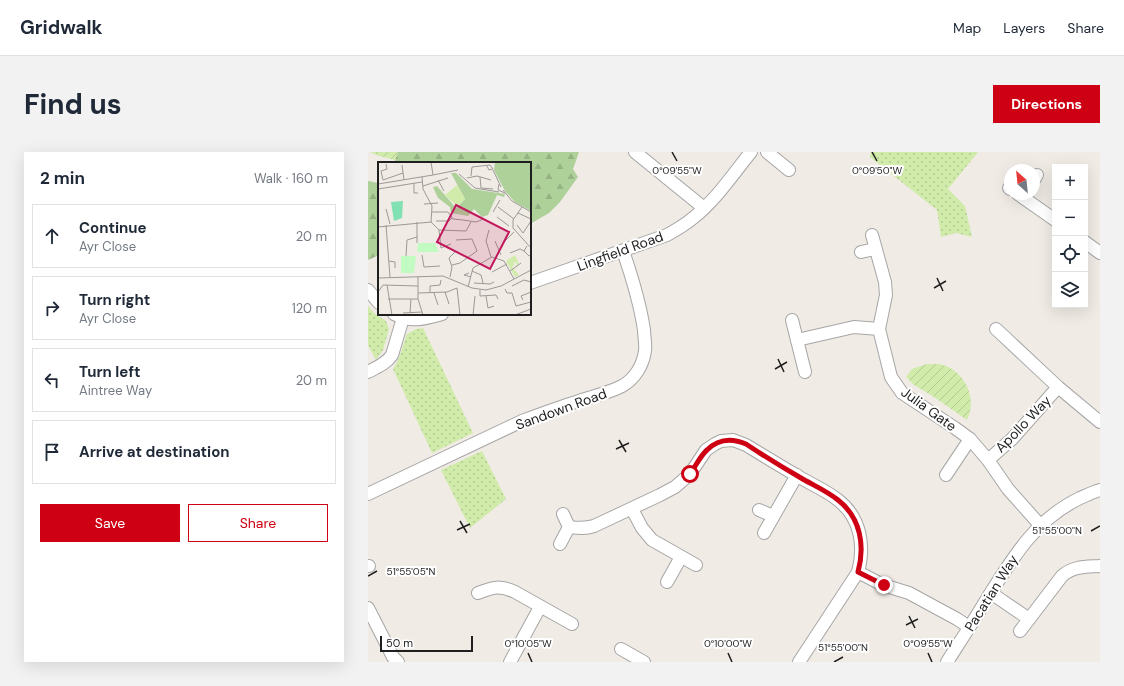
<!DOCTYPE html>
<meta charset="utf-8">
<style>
:root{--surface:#fff;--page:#f2f2f3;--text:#1f2937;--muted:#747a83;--line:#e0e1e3;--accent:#ce0013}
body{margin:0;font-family:"DM Sans",sans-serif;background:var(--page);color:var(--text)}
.controls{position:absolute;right:12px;top:12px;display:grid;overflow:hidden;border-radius:0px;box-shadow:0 4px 16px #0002}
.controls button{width:36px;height:36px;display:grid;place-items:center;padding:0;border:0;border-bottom:1px solid var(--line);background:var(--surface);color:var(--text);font:20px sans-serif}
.compass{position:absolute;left:636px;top:12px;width:36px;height:36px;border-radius:50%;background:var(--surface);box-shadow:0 4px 16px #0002;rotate:333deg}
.scale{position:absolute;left:12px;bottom:10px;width:93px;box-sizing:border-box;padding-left:4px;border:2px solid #1f1f1f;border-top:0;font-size:11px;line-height:14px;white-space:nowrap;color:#1f1f1f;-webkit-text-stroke:3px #fff;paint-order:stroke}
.stop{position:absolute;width:12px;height:12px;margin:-9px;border:3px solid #ce0013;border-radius:50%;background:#fff}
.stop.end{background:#ce0013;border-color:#fff;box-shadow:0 1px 4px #0008}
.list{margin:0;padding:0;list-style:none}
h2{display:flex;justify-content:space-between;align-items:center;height:52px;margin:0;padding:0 16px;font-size:17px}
h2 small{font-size:13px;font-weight:400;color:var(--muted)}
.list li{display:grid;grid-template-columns:26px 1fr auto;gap:12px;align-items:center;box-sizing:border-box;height:64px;margin:0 8px 8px;padding:0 8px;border:1px solid var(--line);border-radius:0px}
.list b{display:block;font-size:15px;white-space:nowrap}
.list p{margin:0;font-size:13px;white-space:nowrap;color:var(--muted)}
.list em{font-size:13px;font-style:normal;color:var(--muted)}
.actions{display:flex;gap:8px;padding:12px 16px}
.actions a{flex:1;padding:9px 0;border:1px solid var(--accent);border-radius:0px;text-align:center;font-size:14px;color:var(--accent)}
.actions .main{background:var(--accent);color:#fff}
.icon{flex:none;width:22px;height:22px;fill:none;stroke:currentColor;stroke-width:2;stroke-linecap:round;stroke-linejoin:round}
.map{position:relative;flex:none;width:732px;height:510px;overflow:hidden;border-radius:0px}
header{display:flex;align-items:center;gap:24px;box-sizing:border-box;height:56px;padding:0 20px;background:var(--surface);border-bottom:1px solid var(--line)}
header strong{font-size:19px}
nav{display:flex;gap:22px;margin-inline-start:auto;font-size:14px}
.intro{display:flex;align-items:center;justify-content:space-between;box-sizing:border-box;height:96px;padding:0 24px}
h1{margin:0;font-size:28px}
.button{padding:10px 18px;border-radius:0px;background:var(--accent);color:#fff;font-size:14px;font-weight:700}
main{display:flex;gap:24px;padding:0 24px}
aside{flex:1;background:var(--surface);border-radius:0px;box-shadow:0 4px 16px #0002}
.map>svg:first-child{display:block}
.grass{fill:url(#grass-dots)}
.forest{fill:url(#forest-firs)}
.garden{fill:url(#garden-furrows)}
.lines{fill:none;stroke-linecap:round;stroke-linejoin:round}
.minor-casing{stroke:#a6a6a6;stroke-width:14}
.minor{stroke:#fff;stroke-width:12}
.route{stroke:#ce0013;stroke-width:5}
.ticks{fill:none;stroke:#1f1f1f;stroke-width:1.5}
.labels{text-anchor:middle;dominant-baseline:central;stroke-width:4;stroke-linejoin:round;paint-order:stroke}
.street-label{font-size:14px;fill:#1f1f1f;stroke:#fff}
.inset-road{fill:none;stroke:#9c9996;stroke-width:1}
.view{fill:#c2185b;fill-opacity:0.15;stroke:#c2185b;stroke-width:2}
.inset-edge{fill:none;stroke:#1f1f1f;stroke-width:2}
.ticks-label{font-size:10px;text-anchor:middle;fill:#1f1f1f;stroke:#fff;stroke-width:4;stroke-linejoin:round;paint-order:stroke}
</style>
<header>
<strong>Gridwalk</strong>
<nav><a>Map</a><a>Layers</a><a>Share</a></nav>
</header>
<div class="intro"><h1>Find us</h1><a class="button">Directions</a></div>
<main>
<aside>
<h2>2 min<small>Walk · 160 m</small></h2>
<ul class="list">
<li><svg class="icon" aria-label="ahead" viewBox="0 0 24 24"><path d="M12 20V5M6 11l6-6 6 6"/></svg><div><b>Continue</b><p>Ayr Close</p></div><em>20 m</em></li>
<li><svg class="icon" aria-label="right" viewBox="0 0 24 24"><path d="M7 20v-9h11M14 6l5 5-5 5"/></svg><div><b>Turn right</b><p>Ayr Close</p></div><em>120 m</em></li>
<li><svg class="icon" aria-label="left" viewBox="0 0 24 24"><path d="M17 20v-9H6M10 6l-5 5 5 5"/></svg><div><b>Turn left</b><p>Aintree Way</p></div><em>20 m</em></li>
<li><svg class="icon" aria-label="arrive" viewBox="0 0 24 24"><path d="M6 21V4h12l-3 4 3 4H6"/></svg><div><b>Arrive at destination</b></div></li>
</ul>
<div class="actions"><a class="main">Save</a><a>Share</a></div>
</aside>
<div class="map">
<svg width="732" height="510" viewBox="0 0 732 510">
<defs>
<pattern id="grass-dots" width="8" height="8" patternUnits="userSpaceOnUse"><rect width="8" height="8" fill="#d0ebaa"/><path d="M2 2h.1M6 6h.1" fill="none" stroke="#b2c992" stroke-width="1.8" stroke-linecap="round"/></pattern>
<pattern id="forest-firs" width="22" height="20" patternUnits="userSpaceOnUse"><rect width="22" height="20" fill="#aed099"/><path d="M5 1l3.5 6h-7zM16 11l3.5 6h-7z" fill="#95b283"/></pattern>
<pattern id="garden-furrows" width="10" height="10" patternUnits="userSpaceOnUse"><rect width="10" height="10" fill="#d0ebaa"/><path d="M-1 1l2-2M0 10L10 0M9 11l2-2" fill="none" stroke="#b2c992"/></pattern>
</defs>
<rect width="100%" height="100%" fill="#f0ebe5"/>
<!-- grass -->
<g class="grass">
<path d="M503 0H610L580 37 597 54 604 85 588 81 573 85 569 58 502 5Z"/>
<path d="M0 154 7 162 18 169 21 177 15 198 8 208 0 193Z"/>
<path d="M55 176 105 281 64 301 25 217C33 205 34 195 39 182L48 177Z"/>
<path d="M114 299 138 347 102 376 73 318Z"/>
</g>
<!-- forest -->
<g class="forest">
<path d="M30 0H211L205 17 210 25 192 50 181 61 162 72V11H26Z"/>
<path d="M0 29 11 31V103L0 108Z"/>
</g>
<!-- garden -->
<g class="garden">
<path d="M2 0H30L27 8 11 4Z"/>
<path d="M559 212C566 212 574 211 580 215 599 224 609 249 599 268L566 245 546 233 538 225 544 217Z"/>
</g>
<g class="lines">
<!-- minor casing -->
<g class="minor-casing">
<g id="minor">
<path d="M267 0 336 56"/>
<path d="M399 0 421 18"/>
<path d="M666 28 669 23"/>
<path d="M641 36 642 37"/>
<path d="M650 42 687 68"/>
<path d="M504 83 517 130 518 143 511 177 523 225 534 241 587 276 602 287 620 308 640 337 672 373"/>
<path d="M717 90 732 101"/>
<path d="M493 100 507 97"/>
<path d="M162 131 299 83C308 78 317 73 325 66 348 48 365 22 383 0"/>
<path d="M0 138 11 151"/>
<path d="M26 162C43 171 56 167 74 162"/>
<path d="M424 168 437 220"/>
<path d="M628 177 690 235 732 270"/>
<path d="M429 188 486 175 511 177"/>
<path d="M0 220C9 215 18 212 24 203L35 166"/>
<path d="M620 308 644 287 690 235"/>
<path d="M578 323 602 287"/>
<path d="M0 342 154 269C173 262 192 255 211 249 225 244 241 241 254 234 267 227 275 213 277 199 278 192 276 185 276 178 272 151 264 125 255 99"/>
<path d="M264 357 274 376 284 388 328 413"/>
<path d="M391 358 405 364"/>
<path d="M201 375C210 376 217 377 226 374L292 343 307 335 322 322 338 298 347 292 353 289 365 288 378 293C396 304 414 315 433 326 445 333 459 339 470 348 493 366 497 394 490 420L431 510"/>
<path d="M396 381 429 323"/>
<path d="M192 392 201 375 195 362"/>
<path d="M0 414H1"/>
<path d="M490 420 515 433 541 441 589 467 601 475"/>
<path d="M299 430 313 405"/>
<path d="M110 441C125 435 132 433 147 440L204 472"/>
<path d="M623 441 661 467"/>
<path d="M0 456 25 505 30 510"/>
<path d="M652 479 694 424C705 414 718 415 732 414"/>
<path d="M253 497 276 510"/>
<path d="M142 510 172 455"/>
<path d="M579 510C593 488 607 467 620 445 646 404 667 368 712 346 719 343 725 340 732 338"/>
</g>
</g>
<!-- minor -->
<use href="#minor" class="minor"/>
</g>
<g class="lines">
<!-- route -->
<path class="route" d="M322 322C328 314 332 304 339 298 350 287 364 286 378 292 396 304 414 315 433 326 445 333 459 339 470 348 493 366 497 394 490 420L516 433"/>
</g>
<!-- ticks -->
<path class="ticks" d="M304 0 309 9M504 0 509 9M569 126 575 139M566 136 578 129M410 207 416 220M407 217 419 210M251 288 258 300M248 297 261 291M92 369 99 381M89 378 102 372M723 379 732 374M0 424 9 419M541 464 547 476M538 473 550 467M160 501 164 510M360 501 364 510M560 501 564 510M466 510 475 505"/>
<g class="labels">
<!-- street labels -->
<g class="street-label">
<text transform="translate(252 99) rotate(-20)">Lingfield Road</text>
<text transform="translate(193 257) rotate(-20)">Sandown Road</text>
<text transform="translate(561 257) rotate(36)">Julia Gate</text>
<text transform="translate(655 272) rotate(-46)">Apollo Way</text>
<text transform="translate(623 441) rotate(-58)">Pacatian Way</text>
</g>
</g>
<!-- overview -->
<g transform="translate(10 10)">
<rect width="153" height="153" fill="#f0ebe5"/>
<path d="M137 93 141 102 138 106 139 102 137 100H135L137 102 134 105 141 113 137 115 128 99Z" fill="#d0ebaa"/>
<path d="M117 0H153V49L137 40 127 29 116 8ZM73 11H78L94 27 127 32 126 35 119 33 110 53 104 55 96 47 90 54 73 51 72 45 60 36 55 25 59 24 78 46 87 37Z" fill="#aed099"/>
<path d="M40 81H57L61 90H39ZM23 94H38L36 111H23Z" fill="#c2fbc1"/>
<path d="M79 23 87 37 79 44 67 33Z" fill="#d0ebaa"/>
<path d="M25 39 24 56 16 59 13 40Z" fill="#81e1b3"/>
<path class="inset-road" d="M53 0 55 13M8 2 9 7 3 9 5 18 25 11M24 3 26 18M115 8 123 25M81 12 97 26 121 30M55 13 80 8M93 14 94 5 112 3 115 7 111 8 109 4M44 15 45 27 54 44 53 60M102 15 103 26 115 27M89 16 99 14 113 18M60 18 66 29M36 21V31H40M0 22 55 13M121 22 120 28 127 31M45 24 70 16M0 27 44 20M125 28 134 39 153 50M46 42 60 41M120 45 136 57M144 45 135 58V66L153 86M8 47 12 62M54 50H70L75 57 85 58 98 60 106 57M115 50 122 38M140 51 153 57M119 55 131 64M58 59H71L74 56M53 60 61 68 88 69 93 60M8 63 12 115M139 63 145 71 153 59M0 65 53 60M61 68 63 86 73 82M111 68 108 79 113 95M117 79 123 93M127 79 136 70M39 81V60M149 84 146 89 151 94 153 93M132 91 142 87 146 89M44 93 46 105 62 104M28 94 29 78 39 75M11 99 17 100V106M74 103 82 101 99 89 94 77 78 78M94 109 103 113 105 121M132 109 143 101M114 110 129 102M91 111 86 113 93 115M40 115V137L45 153M72 115 74 105 71 96 78 89M0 116 65 114 94 126 108 128 123 124 153 108M96 121 112 122 116 120M9 123 14 153M134 124 146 118 153 120M90 125 95 106 114 95 126 99 136 117M127 127 129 131H134L138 144 153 140M102 128V134L118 133 120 137M0 130 5 123 40 124M67 130 71 142M40 131 69 130 79 126 82 153M52 131V124L62 123 63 118M56 131 60 143M108 134 110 146 116 144M10 137H40M145 138 143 134 153 130M25 151 44 150M32 151 33 137M95 153 97 134M137 153 153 147"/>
<path class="view" d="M78 43 131 70 112 107 59 80Z"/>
<rect width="153" height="153" class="inset-edge"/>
</g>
<g class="ticks-label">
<text x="309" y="22">0°09'55"W</text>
<text x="509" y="22">0°09'50"W</text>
<text x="689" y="382">51°55'00"N</text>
<text x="43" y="423">51°55'05"N</text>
<text x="160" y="495">0°10'05"W</text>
<text x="360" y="495">0°10'00"W</text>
<text x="560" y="495">0°09'55"W</text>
<text x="475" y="499">51°55'00"N</text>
</g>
</svg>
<div class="controls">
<button>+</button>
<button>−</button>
<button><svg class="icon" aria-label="locate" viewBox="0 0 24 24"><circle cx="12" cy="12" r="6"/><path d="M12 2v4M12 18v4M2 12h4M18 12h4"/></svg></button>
<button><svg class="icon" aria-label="layers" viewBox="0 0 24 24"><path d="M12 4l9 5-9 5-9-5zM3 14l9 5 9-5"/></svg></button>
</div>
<svg class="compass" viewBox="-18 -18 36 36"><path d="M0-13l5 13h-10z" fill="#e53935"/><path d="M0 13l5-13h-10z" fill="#747a83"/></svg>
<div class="scale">50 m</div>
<div class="stop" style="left:322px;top:322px"></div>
<div class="stop end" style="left:516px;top:433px"></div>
</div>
</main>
